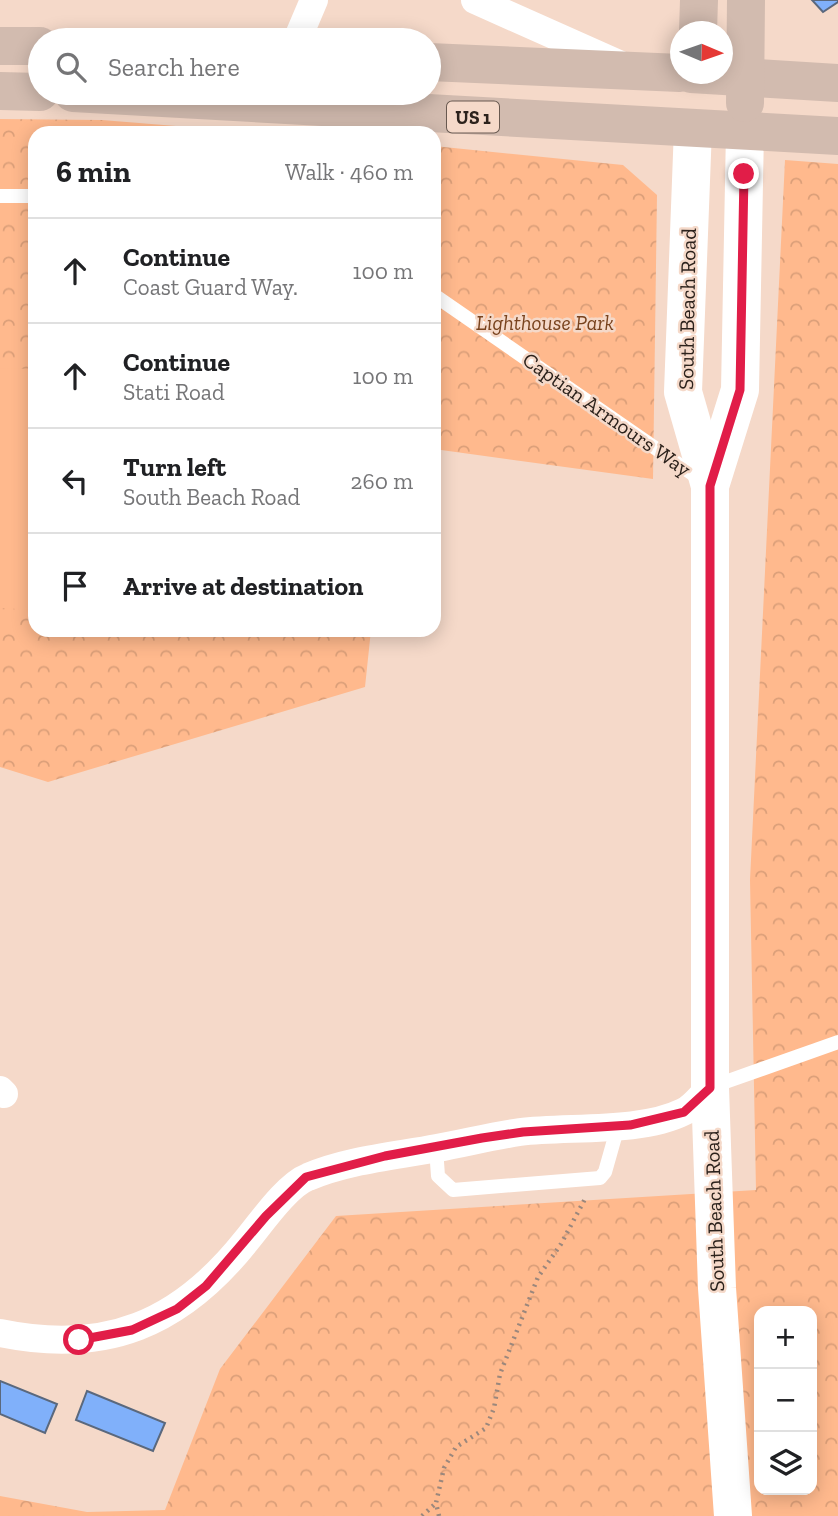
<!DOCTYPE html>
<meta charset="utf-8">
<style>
:root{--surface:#fff;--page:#f2f2f2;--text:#202124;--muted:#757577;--line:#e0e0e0}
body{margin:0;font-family:"Zilla Slab",serif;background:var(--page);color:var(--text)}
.controls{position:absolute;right:21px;bottom:21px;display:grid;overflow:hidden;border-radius:14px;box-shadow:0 4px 18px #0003}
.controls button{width:63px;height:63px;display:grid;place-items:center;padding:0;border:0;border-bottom:2px solid var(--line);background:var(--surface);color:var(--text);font:35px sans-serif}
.compass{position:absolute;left:670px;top:21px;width:63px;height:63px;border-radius:50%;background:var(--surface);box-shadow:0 4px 18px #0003;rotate:92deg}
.stop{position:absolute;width:21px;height:21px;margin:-16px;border:5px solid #e11d48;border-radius:50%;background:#fff}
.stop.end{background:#e11d48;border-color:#fff;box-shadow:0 2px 7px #0008}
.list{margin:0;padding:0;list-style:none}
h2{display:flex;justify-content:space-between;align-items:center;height:91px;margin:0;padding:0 28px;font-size:30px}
h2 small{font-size:23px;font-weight:400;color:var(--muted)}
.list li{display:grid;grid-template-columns:46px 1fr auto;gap:21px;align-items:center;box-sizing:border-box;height:105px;padding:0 28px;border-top:2px solid var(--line)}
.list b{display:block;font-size:26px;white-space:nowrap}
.list p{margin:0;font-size:23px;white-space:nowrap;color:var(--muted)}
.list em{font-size:23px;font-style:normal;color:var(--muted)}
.icon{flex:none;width:38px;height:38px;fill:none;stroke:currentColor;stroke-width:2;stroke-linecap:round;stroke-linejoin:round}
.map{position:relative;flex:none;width:838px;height:1516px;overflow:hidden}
.search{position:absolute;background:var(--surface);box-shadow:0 4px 18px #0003;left:28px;top:28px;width:413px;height:77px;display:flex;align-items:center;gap:18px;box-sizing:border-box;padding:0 24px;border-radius:38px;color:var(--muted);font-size:26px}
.panel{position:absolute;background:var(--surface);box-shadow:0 4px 18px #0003;left:28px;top:126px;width:413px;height:511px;border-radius:21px}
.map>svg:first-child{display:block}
.park{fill:url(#park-crowns);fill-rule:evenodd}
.pitch{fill:#ffb98d}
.building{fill:#80b0fa;stroke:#5a687d;stroke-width:2}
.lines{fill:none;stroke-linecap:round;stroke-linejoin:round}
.path{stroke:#9b877c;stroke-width:4.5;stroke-dasharray:2 5;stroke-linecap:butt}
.lane{stroke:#fff;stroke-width:14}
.street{stroke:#fff;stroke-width:28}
.secondary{stroke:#fff;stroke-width:38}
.primary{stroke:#d2bbaf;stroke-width:38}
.route{stroke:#e11d48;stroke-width:9}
.labels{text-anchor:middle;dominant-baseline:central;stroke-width:5;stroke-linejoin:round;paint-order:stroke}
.shield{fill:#f5d9c9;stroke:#685950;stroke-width:2}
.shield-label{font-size:19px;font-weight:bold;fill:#2c221c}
.street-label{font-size:21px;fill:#2c221c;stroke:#f5d9c9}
.park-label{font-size:21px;font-style:italic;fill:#79431e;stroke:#f5d9c9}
</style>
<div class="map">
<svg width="838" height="1516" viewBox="0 0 838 1516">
<defs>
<pattern id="park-crowns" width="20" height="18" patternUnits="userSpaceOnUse" patternTransform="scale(1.75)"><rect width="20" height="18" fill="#ffb98d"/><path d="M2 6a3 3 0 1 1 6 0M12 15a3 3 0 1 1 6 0" fill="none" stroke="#db9f79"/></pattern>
</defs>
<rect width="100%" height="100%" fill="#f5d9c9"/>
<!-- park -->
<g class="park">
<path d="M0 119 102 120 262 133H35V630H371L365 687 48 782 0 767Z"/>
<path d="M434 146 623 165 657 195 653 479 434 449Z"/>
<path d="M785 160 838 164V1516H0V1496L87 1512 165 1510 220 1369 336 1216 756 1190 750 880ZM759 1311H812V1490H759Z"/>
</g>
<!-- pitch -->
<path class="pitch" d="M0 368 35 369V610L0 608Z"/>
<!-- building -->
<g class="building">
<path d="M812 0H838V2L823 12Z"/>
<path d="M0 1381 57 1404 45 1433 0 1414Z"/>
<path d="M87 1391 165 1423 153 1451 76 1420Z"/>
</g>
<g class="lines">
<!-- path -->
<g class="path">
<path d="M422 1516 435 1504"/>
<path d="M439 1516 436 1503 444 1468 456 1447 486 1428 494 1408 500 1374 538 1277 561 1244 586 1197"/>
</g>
<!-- lane -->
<g class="lane">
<path d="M0 196H35"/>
<path d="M434 295 700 479"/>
<path d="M714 1086 838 1042"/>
<path d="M436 1148 438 1176 453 1190 600 1178 605 1172 618 1126"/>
</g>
<!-- street -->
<g class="street">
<path d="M475 0 621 65"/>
<path d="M297 40 314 0"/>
<path d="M0 1090 4 1094"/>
<path d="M0 1333C106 1355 180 1324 246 1241 261 1223 287 1185 308 1177 348 1160 395 1156 437 1148 465 1143 492 1136 520 1132 567 1126 641 1133 683 1112 693 1108 702 1095 710 1088"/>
</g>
<!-- secondary -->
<g class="secondary">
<path d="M693 128 683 392 710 486V1088L717 1288 733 1516"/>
<path d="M710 486 740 390 745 131"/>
</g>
<!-- primary -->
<g class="primary">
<path d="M698 32 699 0"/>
<path d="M0 46H40"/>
<path d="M429 62 680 73"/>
<path d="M691 74 838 83"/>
<path d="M0 91 40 92"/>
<path d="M73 93 838 136"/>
<path d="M745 103 746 0"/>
</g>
</g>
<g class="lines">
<!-- route -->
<path class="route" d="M79 1340 132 1330 177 1309 206 1286 266 1216 306 1177 385 1156 482 1138 523 1132 630 1125 684 1112 710 1088V486L740 390 744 174"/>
</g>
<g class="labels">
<!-- shield labels -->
<rect class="shield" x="447" y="101.5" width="52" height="31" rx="5"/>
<g class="shield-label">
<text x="473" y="117">US 1</text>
</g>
<!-- street labels -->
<g class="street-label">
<text transform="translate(687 309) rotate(-89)">South Beach Road</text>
<text transform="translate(607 414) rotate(35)">Captian Armours Way</text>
<text transform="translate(714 1211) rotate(-92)">South Beach Road</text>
</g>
<!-- park labels -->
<g class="park-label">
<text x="545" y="322">Lighthouse Park</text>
</g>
</g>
</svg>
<div class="controls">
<button>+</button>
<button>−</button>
<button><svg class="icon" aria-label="layers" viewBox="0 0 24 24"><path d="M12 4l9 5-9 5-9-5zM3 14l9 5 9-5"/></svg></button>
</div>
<svg class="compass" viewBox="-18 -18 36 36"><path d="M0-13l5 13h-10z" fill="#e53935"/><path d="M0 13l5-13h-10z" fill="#757577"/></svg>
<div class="stop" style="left:79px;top:1340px"></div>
<div class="stop end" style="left:744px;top:174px"></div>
<div class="search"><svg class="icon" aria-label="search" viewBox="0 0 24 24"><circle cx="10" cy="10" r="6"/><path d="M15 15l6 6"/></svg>Search here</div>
<section class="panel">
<h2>6 min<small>Walk · 460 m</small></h2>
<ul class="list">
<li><svg class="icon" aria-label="ahead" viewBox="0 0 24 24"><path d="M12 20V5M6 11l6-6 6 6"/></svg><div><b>Continue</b><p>Coast Guard Way.</p></div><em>100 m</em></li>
<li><svg class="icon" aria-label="ahead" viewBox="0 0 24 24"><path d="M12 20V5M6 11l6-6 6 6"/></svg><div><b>Continue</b><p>Stati Road</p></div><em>100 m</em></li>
<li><svg class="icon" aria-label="left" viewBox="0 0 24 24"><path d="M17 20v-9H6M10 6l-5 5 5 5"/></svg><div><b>Turn left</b><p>South Beach Road</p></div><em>260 m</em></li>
<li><svg class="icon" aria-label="arrive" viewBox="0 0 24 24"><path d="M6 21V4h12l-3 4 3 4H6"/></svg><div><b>Arrive at destination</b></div></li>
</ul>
</section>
</div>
